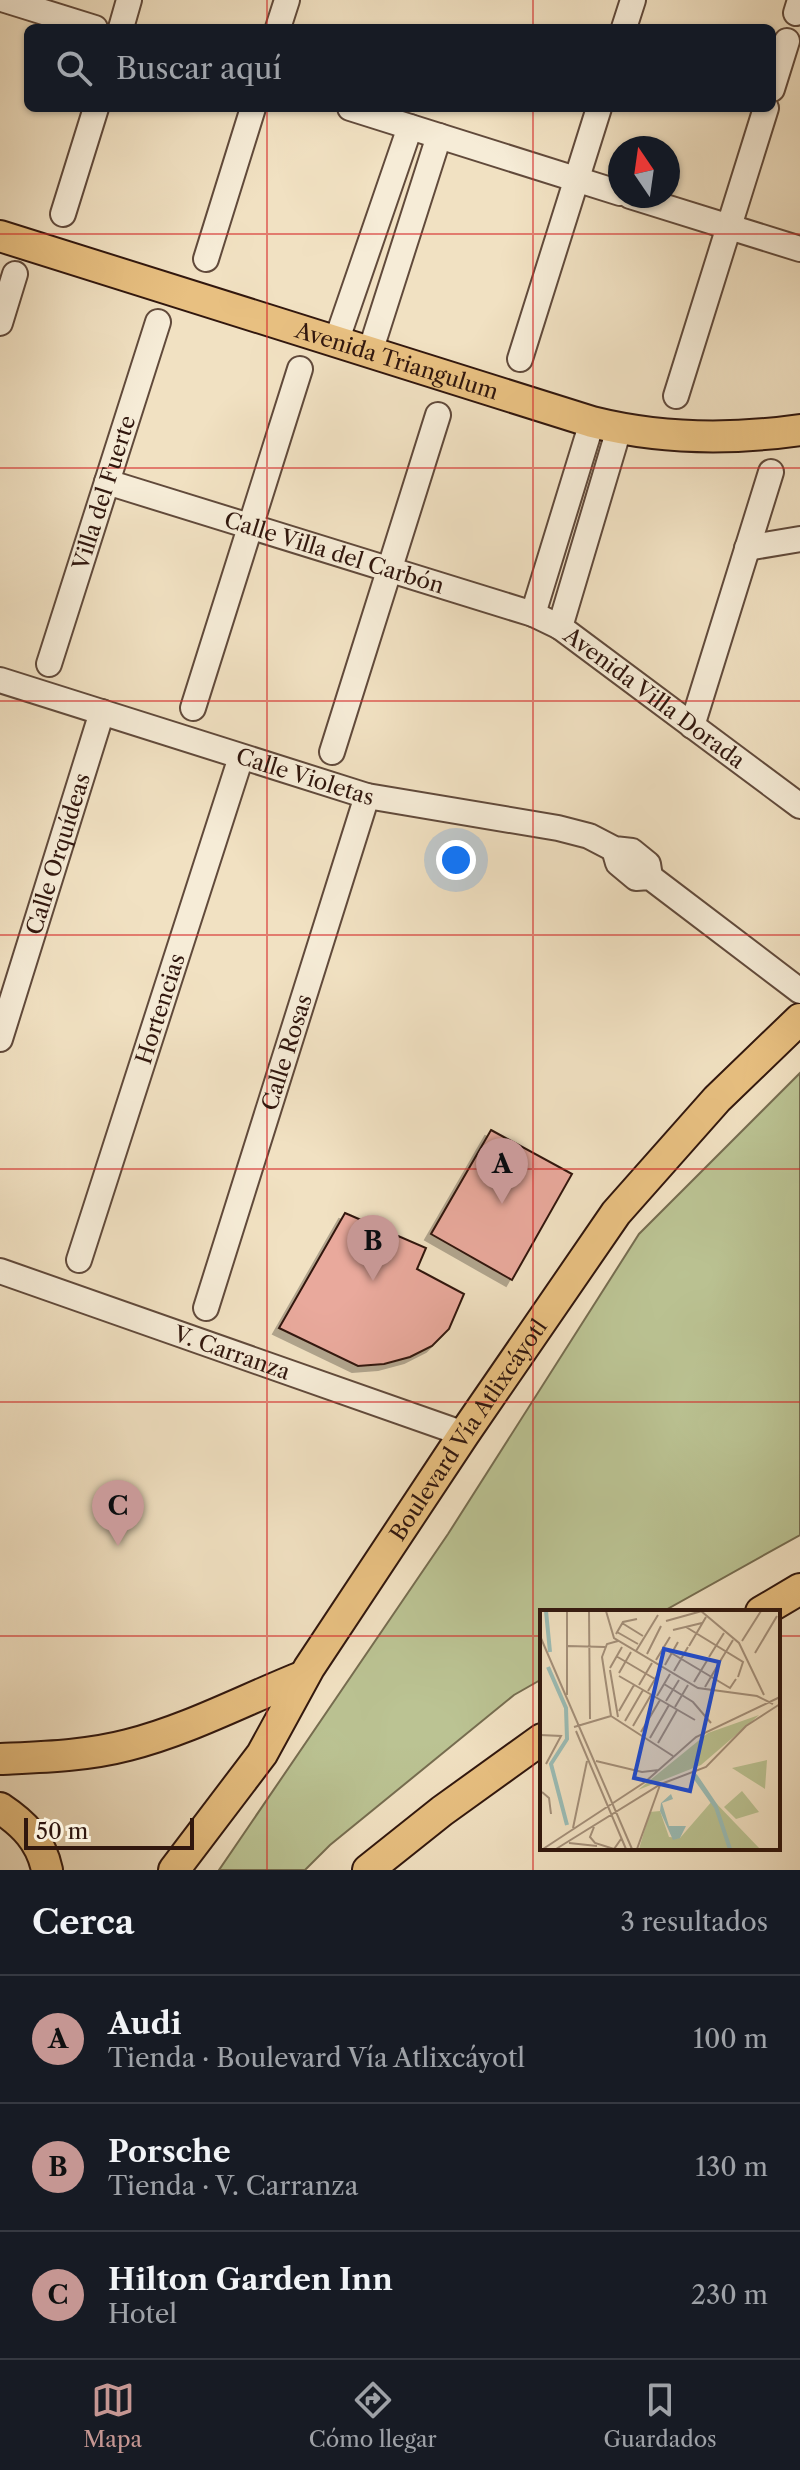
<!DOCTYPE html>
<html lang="es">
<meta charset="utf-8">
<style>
:root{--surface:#171b24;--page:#242831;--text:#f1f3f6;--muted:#9ea1a6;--line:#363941;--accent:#c59692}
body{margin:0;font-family:"Libre Caslon Text",serif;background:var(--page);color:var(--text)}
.compass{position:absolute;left:608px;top:136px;width:72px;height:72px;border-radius:50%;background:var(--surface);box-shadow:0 2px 6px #0004;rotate:347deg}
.scale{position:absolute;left:24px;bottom:20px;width:170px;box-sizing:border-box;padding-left:8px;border:4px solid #31170e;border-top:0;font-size:22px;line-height:28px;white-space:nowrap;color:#31170e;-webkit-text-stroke:6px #f6ecd7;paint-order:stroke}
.you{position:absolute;left:456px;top:860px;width:28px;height:28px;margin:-20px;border:6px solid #fff;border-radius:50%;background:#1a73e8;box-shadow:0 0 0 12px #1a73e833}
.badge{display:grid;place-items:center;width:52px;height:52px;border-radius:50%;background:var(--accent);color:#111;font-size:26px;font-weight:700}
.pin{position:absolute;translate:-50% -66px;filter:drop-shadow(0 2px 4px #0008)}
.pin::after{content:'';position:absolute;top:42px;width:28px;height:24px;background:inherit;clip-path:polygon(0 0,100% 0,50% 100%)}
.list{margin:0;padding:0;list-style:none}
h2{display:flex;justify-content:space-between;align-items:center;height:104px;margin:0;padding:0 32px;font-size:34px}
h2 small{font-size:26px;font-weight:400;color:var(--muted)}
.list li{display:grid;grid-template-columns:52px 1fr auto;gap:24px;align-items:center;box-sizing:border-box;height:128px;padding:0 32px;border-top:2px solid var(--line)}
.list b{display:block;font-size:30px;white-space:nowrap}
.list p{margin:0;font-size:26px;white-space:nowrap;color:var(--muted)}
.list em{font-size:26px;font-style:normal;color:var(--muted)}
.icon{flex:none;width:44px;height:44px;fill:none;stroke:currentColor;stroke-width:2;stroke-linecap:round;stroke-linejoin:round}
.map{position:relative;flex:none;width:800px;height:1870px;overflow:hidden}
.search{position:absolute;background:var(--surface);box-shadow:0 2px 6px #0004;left:24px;right:24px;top:24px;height:88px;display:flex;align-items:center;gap:20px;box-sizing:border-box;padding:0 28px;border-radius:12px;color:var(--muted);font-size:30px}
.sheet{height:488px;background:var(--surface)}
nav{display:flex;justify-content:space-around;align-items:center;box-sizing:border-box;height:112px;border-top:2px solid var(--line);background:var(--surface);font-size:22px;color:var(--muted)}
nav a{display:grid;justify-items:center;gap:4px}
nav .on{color:var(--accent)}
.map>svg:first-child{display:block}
.green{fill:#bbc393;stroke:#766d50;stroke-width:2}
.building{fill:#e9a99c;stroke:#31170e;stroke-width:2;filter:url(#shadow)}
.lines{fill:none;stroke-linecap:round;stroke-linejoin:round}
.minor-casing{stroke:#614a3b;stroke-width:28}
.major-casing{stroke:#31170e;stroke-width:34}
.minor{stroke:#f6ecd7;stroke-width:24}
.major{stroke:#e8c081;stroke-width:30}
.grid{fill:none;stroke:#d62828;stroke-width:2;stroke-opacity:0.55}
.labels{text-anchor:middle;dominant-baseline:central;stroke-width:6;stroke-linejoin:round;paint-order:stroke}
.street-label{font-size:22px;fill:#31170e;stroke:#f6ecd7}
.inset-river{fill:none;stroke:#9bbdb6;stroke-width:4}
.inset-road{fill:none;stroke:#a4907a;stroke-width:2}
.view{fill:#1d4ed8;fill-opacity:0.15;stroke:#1d4ed8;stroke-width:4}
.inset-edge{fill:none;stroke:#31170e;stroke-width:4}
</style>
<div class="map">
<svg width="800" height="1870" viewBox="0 0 800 1870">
<defs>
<filter id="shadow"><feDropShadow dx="-6" dy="6" stdDeviation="0" flood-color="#0004"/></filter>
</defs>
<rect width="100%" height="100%" fill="#f1e1c2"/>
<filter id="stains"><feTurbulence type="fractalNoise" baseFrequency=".0025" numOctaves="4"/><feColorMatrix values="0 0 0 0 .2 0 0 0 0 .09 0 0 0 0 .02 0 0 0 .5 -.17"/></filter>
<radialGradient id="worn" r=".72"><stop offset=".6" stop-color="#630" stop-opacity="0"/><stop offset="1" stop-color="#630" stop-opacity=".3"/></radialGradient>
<!-- green -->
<path class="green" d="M800 1073V1535L662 1612H542V1679L514 1695 330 1845 305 1870H219L448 1534 639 1234Z"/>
<!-- building -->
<g class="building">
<path d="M491 1130 572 1174 512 1280 431 1234Z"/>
<path d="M345 1213 426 1248 417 1269 464 1294 449 1329 432 1346 410 1357 384 1364 358 1366 279 1328Z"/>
</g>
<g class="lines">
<!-- minor casing -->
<g class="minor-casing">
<g id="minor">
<path d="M5 0 95 28"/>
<path d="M796 13 800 0"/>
<path d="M121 28 129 0"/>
<path d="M278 28 287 0"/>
<path d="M624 28 633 0"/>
<path d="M772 89 787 41"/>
<path d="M350 108 620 193"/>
<path d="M630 196 800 249"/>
<path d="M63 214 96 108"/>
<path d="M206 259 253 108"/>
<path d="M0 323 15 274"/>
<path d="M336 342 410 127"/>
<path d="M370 352 439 136"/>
<path d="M520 359 599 108"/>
<path d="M676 396 766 108"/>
<path id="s1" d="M107 482 533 614 560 627 800 806"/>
<path d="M747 548 800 539"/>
<path d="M533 614 592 422"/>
<path d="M560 627 619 429"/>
<path id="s2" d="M49 664 158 322"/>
<path id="s3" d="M0 680 367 796 558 828 589 836 614 849 632 851 648 864 650 877"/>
<path d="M193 708 300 369"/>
<path d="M692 726 771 472"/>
<path d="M332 752 438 415"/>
<path d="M614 849 618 863 636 878 650 877 800 991"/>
<path id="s4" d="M0 1039 102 712"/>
<path id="s5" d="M79 1260 241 757"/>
<path id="s6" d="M0 1271 464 1434"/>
<path id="s7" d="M206 1308 367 796"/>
</g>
</g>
<!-- major casing -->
<g class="major-casing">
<g id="major">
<path id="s8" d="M0 236 592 422C660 439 730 440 800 430"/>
<path d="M761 1612 800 1589"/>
<path d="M0 1759C43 1757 86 1756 128 1745 188 1730 246 1699 304 1676"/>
<path d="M0 1808C24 1824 41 1841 47 1870"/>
<path id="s9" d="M174 1870 262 1754 309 1668 464 1434 616 1213 717 1099 800 1019"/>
<path d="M368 1870 442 1811 542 1739"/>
</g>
</g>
<!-- minor -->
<use href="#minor" class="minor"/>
<!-- major -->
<use href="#major" class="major"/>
</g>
<!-- grid -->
<path class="grid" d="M267 0V28M533 0V28M267 108V1870M533 108V1870M0 234H800M0 468H800M0 701H800M0 935H800M0 1169H800M0 1402H800M0 1636H542M778 1636H800"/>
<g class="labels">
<!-- street labels -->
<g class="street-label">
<text stroke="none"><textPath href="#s8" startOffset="416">Avenida Triangulum</textPath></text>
<text stroke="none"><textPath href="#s2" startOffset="180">Villa del Fuerte</textPath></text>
<text stroke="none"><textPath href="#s1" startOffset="238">Calle Villa del Carbón</textPath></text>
<text stroke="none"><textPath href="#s1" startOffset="594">Avenida Villa Dorada</textPath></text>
<text stroke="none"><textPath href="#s3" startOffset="320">Calle Violetas</textPath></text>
<text stroke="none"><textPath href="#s4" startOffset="194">Calle Orquídeas</textPath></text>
<text stroke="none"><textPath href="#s5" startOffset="264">Hortencias</textPath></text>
<text stroke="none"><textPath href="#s7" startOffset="268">Calle Rosas</textPath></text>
<text stroke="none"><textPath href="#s6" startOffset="246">V. Carranza</textPath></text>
<text stroke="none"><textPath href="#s9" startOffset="530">Boulevard Vía Atlixcáyotl</textPath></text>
</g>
</g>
<!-- overview -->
<g transform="translate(540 1610)">
<rect width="240" height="240" fill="#f1e1c2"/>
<path d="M219 105 161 155 98 180 168 123ZM227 150 225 179 192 158ZM202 181 219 202 196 209 184 197ZM173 190 220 239H99L110 202 120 201 129 227 140 228Z" fill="#bbc393"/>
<path d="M131 184 133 189 122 193 129 216H146L140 228 133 230 120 201 121 193Z" fill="#9bbdb6"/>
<path class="inset-river" d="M6 1 10 42M8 57 26 98 27 129 11 154 27 215M155 165 176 196M154 166 176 197 190 239"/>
<path class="inset-road" d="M27 1V85M49 1 50 109M66 1 74 28 158 78 217 86 233 94M161 1 199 33 224 85M126 11 162 1M82 13 103 26M146 17 203 52 198 67M133 20 162 13M77 22 98 34M76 24 83 12 97 9M0 26 92 239M202 31 221 1M28 36 65 37M149 36 166 7M123 38 190 78 196 69M96 41 118 5M215 43 237 6M107 44 121 16M76 46 115 69M169 47 184 23M116 50 130 27M179 53 193 30M125 55 138 32M70 58 82 37M70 60 78 107M134 61 148 37M79 63 91 42M79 66 155 110M154 72 168 49M124 74 153 92 171 113M99 75 112 53M165 77 178 55M108 81 121 59M117 86 130 64M126 91 139 70M135 97 148 75M79 101 94 75M71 106 62 47 67 34 78 31M71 106 133 146M85 111 103 80M93 116 111 85M34 117 71 106M36 121 86 239M101 122 120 90M0 125 21 126 6 154M110 128 129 95M118 133 137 100M56 151 102 162 119 160M2 182 9 188 11 204M54 217 50 227 55 233 74 239 81 229M33 218 47 151M29 233 57 236M3 239 105 172 156 127 240 87M16 239 121 174 166 157 206 116 240 94M97 239 120 175"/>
<path class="view" d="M124 39 179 52 150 181 94 168Z"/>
<rect width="240" height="240" class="inset-edge"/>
</g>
<rect width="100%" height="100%" filter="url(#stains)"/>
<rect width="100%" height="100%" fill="url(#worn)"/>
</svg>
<svg class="compass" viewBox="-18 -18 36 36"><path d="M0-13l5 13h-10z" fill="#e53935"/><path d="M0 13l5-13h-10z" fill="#9ea1a6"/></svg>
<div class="scale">50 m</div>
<div class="you"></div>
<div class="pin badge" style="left:502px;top:1204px">A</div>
<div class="pin badge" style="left:373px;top:1281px">B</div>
<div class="pin badge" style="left:118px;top:1546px">C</div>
<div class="search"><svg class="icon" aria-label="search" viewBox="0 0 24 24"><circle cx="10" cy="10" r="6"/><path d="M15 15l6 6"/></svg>Buscar aquí</div>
</div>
<section class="sheet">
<h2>Cerca<small>3 resultados</small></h2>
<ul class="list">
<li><span class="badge">A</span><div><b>Audi</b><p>Tienda · Boulevard Vía Atlixcáyotl</p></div><em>100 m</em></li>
<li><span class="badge">B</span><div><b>Porsche</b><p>Tienda · V. Carranza</p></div><em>130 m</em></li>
<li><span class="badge">C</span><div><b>Hilton Garden Inn</b><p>Hotel</p></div><em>230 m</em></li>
</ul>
</section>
<nav>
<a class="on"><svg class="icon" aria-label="map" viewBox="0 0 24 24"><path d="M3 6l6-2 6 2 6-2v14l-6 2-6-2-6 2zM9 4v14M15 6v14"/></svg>Mapa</a>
<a><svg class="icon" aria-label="directions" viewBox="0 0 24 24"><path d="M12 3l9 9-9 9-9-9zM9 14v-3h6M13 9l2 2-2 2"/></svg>Cómo llegar</a>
<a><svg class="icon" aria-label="saved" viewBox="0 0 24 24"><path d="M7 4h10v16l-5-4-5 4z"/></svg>Guardados</a>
</nav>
